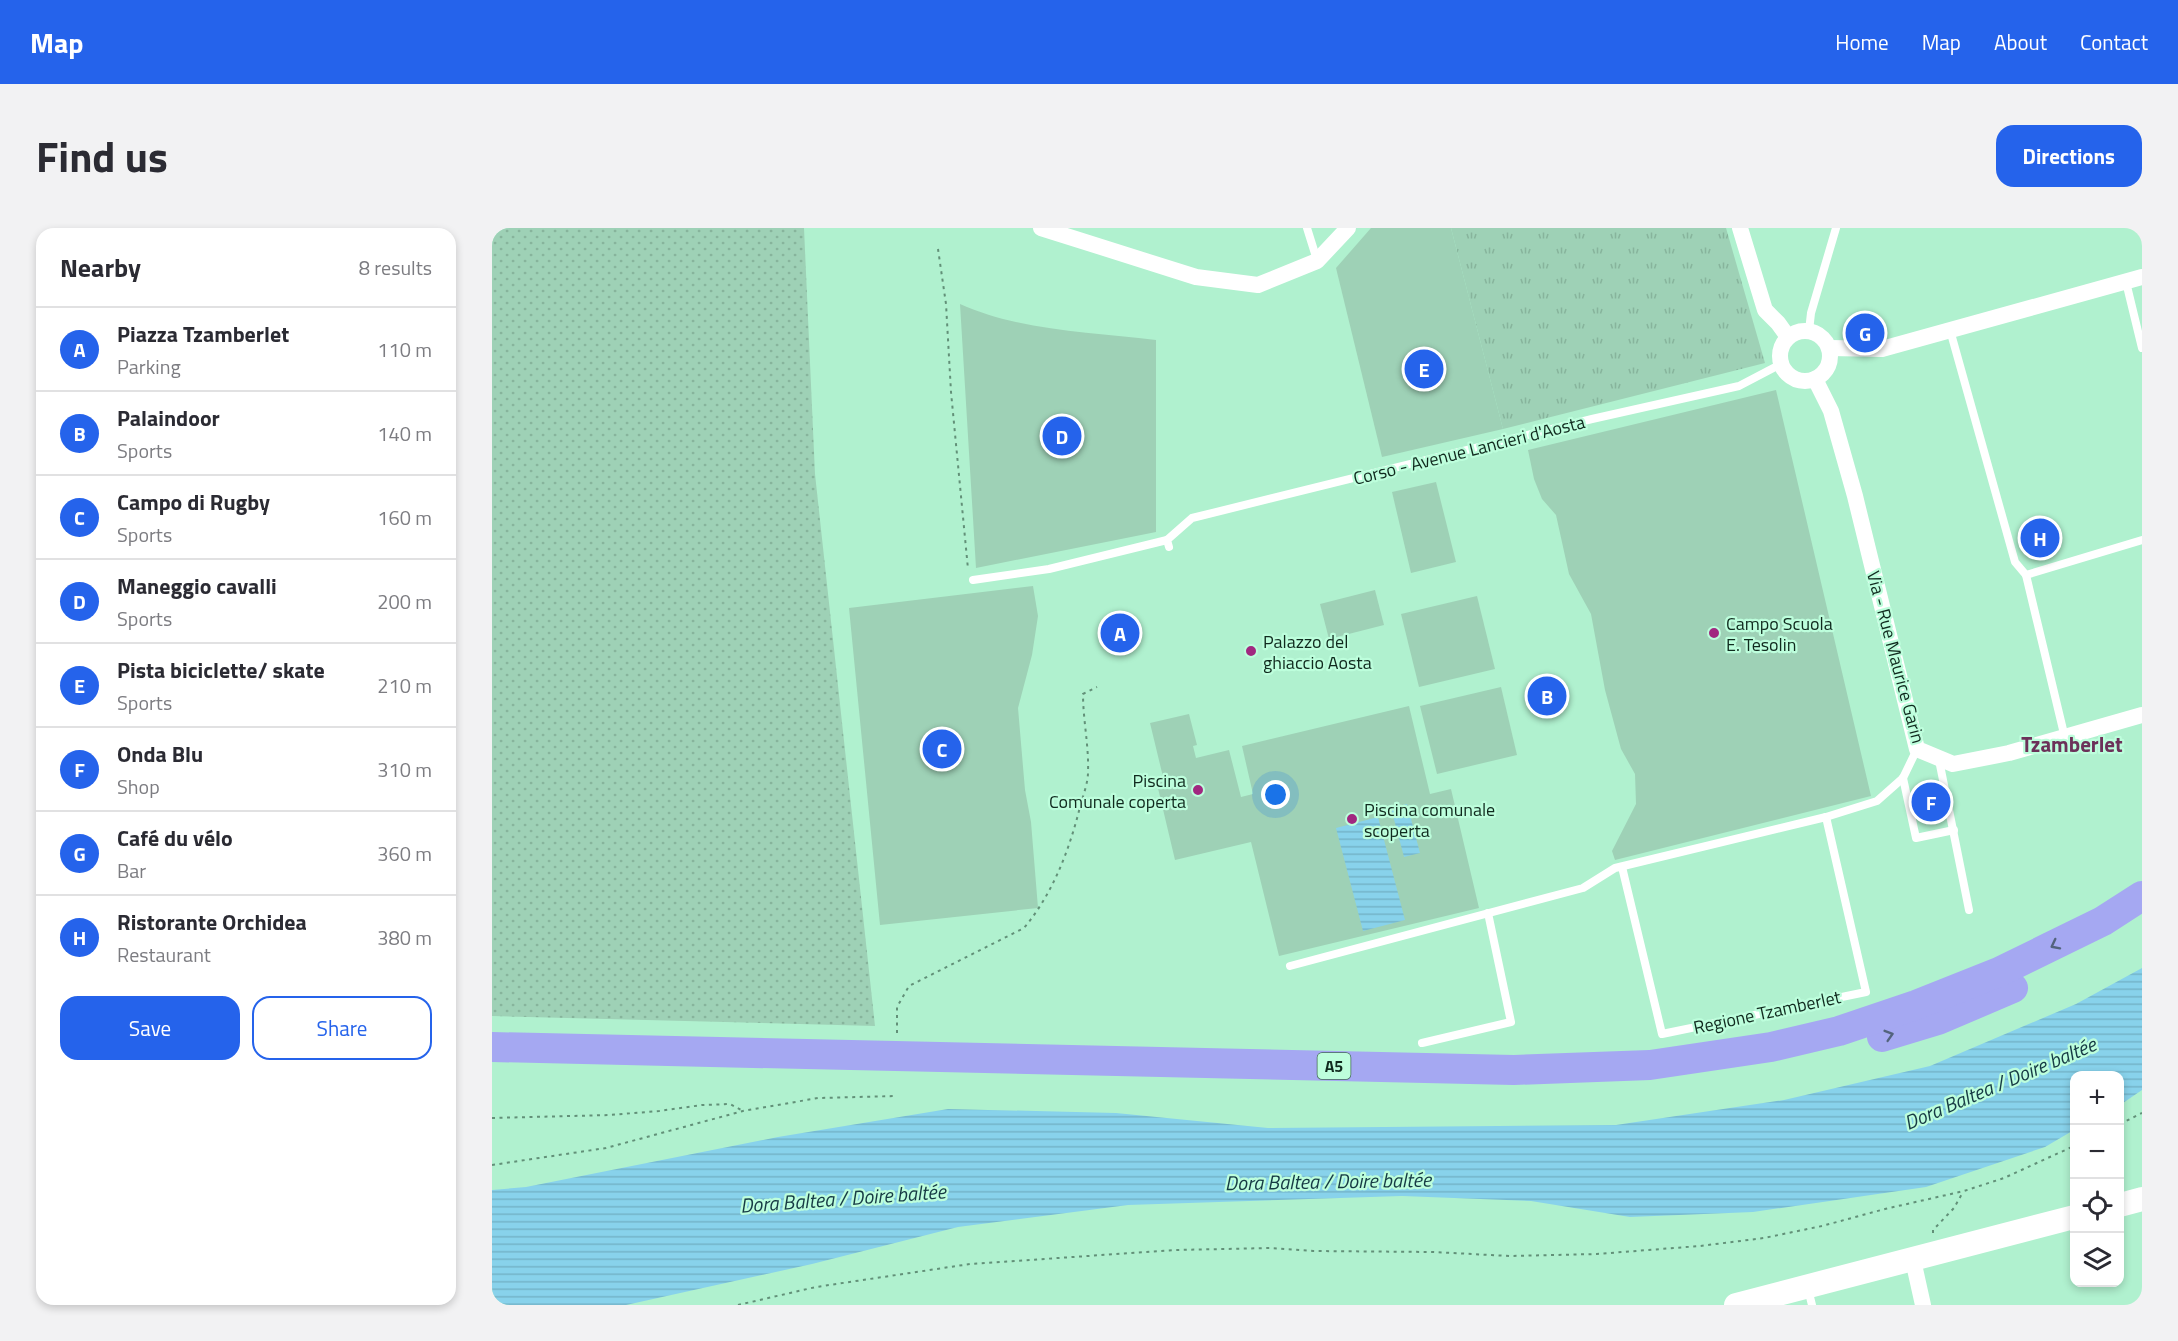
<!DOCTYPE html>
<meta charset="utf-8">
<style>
:root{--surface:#fff;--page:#f2f2f3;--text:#2b2b33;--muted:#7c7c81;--line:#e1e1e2;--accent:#2563eb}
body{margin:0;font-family:"Titillium Web",sans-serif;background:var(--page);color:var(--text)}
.controls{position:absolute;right:18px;bottom:18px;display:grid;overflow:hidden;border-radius:12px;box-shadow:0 3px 9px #0003}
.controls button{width:54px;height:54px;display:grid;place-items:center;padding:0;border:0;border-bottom:2px solid var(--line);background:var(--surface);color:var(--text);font:30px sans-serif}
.you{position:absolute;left:784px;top:567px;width:21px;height:21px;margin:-15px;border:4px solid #fff;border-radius:50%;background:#1a73e8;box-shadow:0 0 0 9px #1a73e833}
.badge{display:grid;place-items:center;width:39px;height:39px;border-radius:50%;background:var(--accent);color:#fff;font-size:20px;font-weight:700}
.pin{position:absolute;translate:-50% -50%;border:3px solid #fff;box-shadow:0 2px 6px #0006}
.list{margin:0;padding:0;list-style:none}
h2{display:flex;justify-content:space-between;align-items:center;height:78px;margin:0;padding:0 24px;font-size:26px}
h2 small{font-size:20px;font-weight:400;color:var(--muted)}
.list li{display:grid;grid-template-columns:39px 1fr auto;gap:18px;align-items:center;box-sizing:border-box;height:84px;padding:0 24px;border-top:2px solid var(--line)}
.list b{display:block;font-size:22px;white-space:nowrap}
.list p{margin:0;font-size:20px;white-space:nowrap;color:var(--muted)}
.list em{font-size:20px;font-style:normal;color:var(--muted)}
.actions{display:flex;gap:12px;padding:18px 24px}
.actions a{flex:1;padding:14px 0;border:2px solid var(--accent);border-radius:18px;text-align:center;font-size:21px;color:var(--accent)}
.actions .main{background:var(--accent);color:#fff}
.icon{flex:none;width:33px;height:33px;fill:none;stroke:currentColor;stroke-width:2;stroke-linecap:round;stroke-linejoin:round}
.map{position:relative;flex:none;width:1650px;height:1077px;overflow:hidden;border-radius:18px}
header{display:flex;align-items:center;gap:36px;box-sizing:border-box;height:84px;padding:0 30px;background:var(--accent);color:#fff}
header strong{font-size:28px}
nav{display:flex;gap:33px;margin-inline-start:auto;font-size:21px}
.intro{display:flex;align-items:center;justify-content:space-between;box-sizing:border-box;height:144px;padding:0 36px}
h1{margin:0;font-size:42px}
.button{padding:15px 27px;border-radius:18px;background:var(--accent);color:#fff;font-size:21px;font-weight:700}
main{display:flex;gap:36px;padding:0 36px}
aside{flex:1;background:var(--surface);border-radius:18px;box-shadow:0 3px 9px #0003}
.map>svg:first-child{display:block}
.grass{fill:url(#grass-dots)}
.park{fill:url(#park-tufts)}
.pitch{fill:#9ed1b6}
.water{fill:url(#water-rules)}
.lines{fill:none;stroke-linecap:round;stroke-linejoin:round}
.path{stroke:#629078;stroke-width:2;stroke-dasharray:3 4.5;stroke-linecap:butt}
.lane{stroke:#fff;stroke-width:8}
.street{stroke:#fff;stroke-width:16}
.secondary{stroke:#fff;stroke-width:24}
.highway{stroke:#a5a8f2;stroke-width:30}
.oneway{stroke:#53637d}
.poi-dot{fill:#a12880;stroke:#bdfedc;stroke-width:2}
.labels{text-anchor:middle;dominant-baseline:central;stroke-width:4.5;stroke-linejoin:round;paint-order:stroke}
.shield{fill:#bdfedc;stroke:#446a57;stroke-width:1.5}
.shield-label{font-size:16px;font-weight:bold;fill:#102a1e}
.street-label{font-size:18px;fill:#102a1e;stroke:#bdfedc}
.poi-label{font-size:18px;fill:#102a1e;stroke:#bdfedc;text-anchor:start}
.water-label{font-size:20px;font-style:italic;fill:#163a44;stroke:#bdfedc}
.quarter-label{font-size:21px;font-weight:bold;fill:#6c3159;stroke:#bdfedc}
</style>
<header>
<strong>Map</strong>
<nav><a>Home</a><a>Map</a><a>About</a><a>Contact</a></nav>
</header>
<div class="intro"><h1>Find us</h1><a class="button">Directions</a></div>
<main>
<aside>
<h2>Nearby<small>8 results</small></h2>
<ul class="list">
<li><span class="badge">A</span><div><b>Piazza Tzamberlet</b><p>Parking</p></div><em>110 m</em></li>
<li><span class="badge">B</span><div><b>Palaindoor</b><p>Sports</p></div><em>140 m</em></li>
<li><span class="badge">C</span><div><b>Campo di Rugby</b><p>Sports</p></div><em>160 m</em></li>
<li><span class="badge">D</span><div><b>Maneggio cavalli</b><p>Sports</p></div><em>200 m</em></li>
<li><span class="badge">E</span><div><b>Pista biciclette/ skate</b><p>Sports</p></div><em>210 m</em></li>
<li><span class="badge">F</span><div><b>Onda Blu</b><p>Shop</p></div><em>310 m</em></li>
<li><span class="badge">G</span><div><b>Café du vélo</b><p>Bar</p></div><em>360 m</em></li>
<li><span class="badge">H</span><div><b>Ristorante Orchidea</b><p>Restaurant</p></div><em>380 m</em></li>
</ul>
<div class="actions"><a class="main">Save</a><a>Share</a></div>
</aside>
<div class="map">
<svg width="1650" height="1077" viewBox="0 0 1650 1077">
<defs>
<pattern id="grass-dots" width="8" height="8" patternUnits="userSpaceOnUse" patternTransform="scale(1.5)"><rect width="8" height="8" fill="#9ed1b6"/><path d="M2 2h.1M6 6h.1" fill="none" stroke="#87b49c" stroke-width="1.8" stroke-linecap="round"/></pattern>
<pattern id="park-tufts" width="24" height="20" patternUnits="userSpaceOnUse" patternTransform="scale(1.5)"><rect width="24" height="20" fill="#9ed1b6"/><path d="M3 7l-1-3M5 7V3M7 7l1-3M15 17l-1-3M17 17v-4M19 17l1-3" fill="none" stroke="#87b49c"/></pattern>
<pattern id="water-rules" width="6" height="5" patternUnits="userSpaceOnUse" patternTransform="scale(1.5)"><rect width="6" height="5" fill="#88d2eb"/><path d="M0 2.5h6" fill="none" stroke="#74b4c9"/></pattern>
</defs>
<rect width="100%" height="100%" fill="#b0f1cf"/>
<!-- grass -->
<path class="grass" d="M0 0H312L323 246 383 798 0 788Z"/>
<!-- park -->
<path class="park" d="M959 0H1234L1273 135 1011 201Z"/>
<!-- pitch -->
<g class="pitch">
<path d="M879 0H959L1011 201 890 229 844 40Z"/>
<path d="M468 76C528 103 599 104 664 112V304L484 340Z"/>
<path d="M1284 162 1379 568 1123 632 1120 623 1144 576 1143 546 1129 521 1113 462 1099 386 1077 346 1064 287 1050 271 1042 251 1036 222Z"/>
<path d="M944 254 964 334 919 345 900 264Z"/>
<path d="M541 358 546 388 540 427 526 480 533 562 539 594 546 680 388 697 357 380Z"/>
<path d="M883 362 892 397 837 411 828 376Z"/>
<path d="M985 368 1003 441 927 459 909 386Z"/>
<path d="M1009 459 1025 527 945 546 928 478Z"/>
<path d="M917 478 938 566 959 561 987 680 787 728 759 614 683 632 665 556 672 553 658 495 697 486 705 517 701 518 704 530 737 522 749 569 761 566 750 518Z"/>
</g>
<!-- water -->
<g class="water">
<path d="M915 576 928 625 912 629 899 580Z"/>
<path d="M886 589 913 692 871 703 844 600Z"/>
<path d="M1650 740V862L1628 877V848H1582V902L1553 919 1434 959 1261 984 1138 989 1039 973 910 968 636 977 466 999 320 1036 134 1077H0V962L34 959 286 909 456 881 624 885 776 900 1124 897 1292 872 1438 838 1584 776Z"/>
</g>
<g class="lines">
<!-- path -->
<g class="path">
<path d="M446 21 454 76 459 164 476 341"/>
<path d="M405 805V779L417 758 532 700C562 664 578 620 589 575 592 565 596 554 596 544 597 518 591 492 591 466L605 459"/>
<path d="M0 890 118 887 167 883 210 877 238 876 251 883"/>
<path d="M1628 896 1650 885"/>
<path d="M0 937 114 920 251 883 326 870 405 868"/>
<path d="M1441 1005V1002L1462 980 1471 964"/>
<path d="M246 1077 324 1059 478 1036 684 1022 778 1020 821 1023 941 1024 1018 1028 1105 1026 1208 1018 1272 1010 1330 998 1393 981 1472 963 1512 950 1582 918"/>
</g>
<!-- lane -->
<g class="lane">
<path d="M815 0 825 32"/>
<path d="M1634 54 1650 120"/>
<path d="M1458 102 1523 334 1534 347"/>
<path d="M1317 103 1319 85 1344 0"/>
<path d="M677 319 675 312 700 290 1100 191 1247 158 1289 136"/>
<path d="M481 352 557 341 675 312"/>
<path d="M1573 510 1534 347 1650 312"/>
<path d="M1447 532 1477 682"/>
<path d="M1411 550 1424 610 1462 602"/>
<path d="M1130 639 1170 806 1374 764 1334 589"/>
<path d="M798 738 1091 660 1123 640 1334 589 1385 573 1411 550 1425 521"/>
<path d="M930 815 1019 794 996 685"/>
<path d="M1316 1061 1320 1077"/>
</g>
<!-- street -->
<g class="street">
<path d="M549 0 704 49 766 57 825 33 856 0"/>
<path d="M1248 0 1273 82 1286 95 1296 109"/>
<circle cx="1313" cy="128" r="25"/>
<path d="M1338 120 1390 121 1650 49"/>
<path d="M1323 151 1339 183 1363 268 1425 521 1461 536 1517 525 1650 487"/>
<path d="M1421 1032 1431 1077"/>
</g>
<!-- secondary -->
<g class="secondary">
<path d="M1628 977 1650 971"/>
<path d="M1244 1077 1582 989"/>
</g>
<!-- highway -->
<g class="highway">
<path d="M1390 809 1446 792 1521 760"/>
<path d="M0 819 1022 842 1158 837 1279 819 1347 803 1424 777 1507 744 1611 693 1650 668"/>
</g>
</g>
<!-- one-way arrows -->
<defs><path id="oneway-chevron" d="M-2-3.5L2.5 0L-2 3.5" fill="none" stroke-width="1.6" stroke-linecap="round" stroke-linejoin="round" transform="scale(1.5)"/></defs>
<g class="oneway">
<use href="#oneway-chevron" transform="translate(1563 717) rotate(153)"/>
<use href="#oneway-chevron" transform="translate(1397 807) rotate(-17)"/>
</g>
<!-- markers -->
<g class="poi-dot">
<circle cx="1222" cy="405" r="6"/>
<circle cx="759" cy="423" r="6"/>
<circle cx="706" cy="562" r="6"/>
<circle cx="860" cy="591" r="6"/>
</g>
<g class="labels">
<!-- shield labels -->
<rect class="shield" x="825.5" y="825" width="33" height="26" rx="4.5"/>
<g class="shield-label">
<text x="842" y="838">A5</text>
</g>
<!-- street labels -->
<g class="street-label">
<text transform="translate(977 222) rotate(-14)">Corso - Avenue Lancieri d'Aosta</text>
<text transform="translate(1404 429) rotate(75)">Via - Rue Maurice Garin</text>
<text transform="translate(1275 784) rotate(-12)">Regione Tzamberlet</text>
</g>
<!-- poi labels -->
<g class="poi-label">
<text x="1234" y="395">Campo Scuola<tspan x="1234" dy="21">E. Tesolin</tspan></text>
<text x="771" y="413">Palazzo del<tspan x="771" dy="21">ghiaccio Aosta</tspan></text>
<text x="694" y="552" text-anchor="end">Piscina<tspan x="694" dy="21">Comunale coperta</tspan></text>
<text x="872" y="581">Piscina comunale<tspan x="872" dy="21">scoperta</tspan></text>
</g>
<!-- water labels -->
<g class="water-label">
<text transform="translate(1508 855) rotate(-23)">Dora Baltea / Doire baltée</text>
<text transform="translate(836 953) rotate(-1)">Dora Baltea / Doire baltée</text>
<text transform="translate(351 970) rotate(-4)">Dora Baltea / Doire baltée</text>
</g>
<!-- quarter labels -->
<g class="quarter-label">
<text x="1580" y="516">Tzamberlet</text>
</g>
</g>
</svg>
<div class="controls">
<button>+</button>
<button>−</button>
<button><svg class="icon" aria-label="locate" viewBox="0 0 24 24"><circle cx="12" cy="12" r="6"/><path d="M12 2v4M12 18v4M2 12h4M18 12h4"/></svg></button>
<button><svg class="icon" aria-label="layers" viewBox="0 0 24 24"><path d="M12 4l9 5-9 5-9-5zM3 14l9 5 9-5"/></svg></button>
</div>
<div class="you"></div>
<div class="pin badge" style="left:628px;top:405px">A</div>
<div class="pin badge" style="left:1055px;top:468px">B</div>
<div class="pin badge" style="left:450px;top:521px">C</div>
<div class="pin badge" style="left:570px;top:208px">D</div>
<div class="pin badge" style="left:932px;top:141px">E</div>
<div class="pin badge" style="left:1439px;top:574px">F</div>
<div class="pin badge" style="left:1373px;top:105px">G</div>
<div class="pin badge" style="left:1548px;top:310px">H</div>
</div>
</main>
